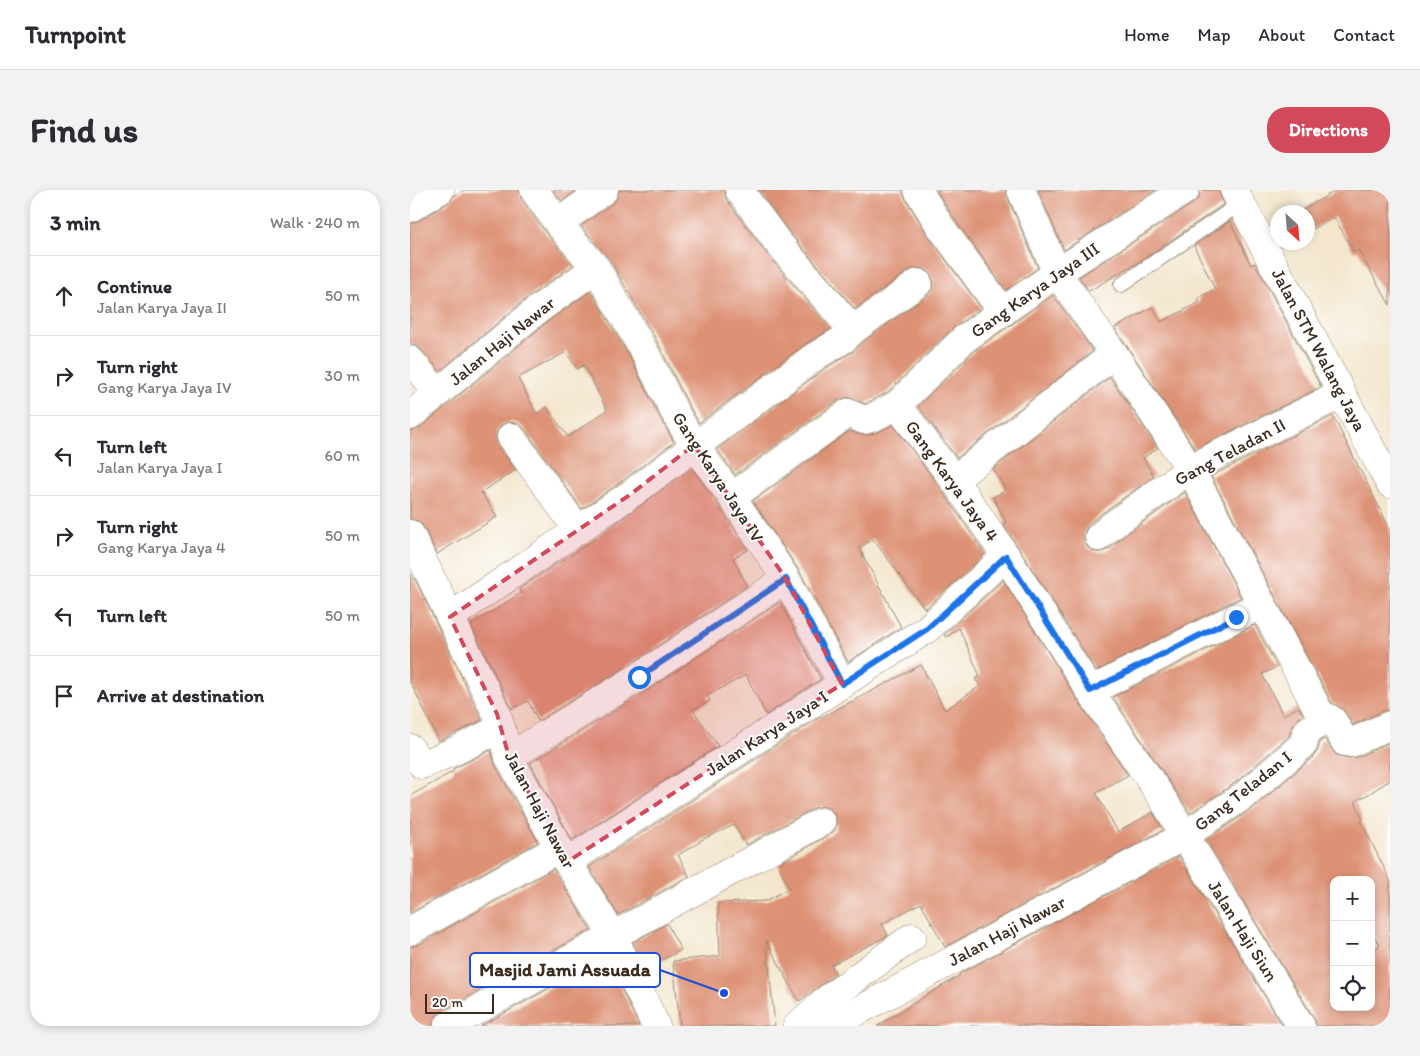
<!DOCTYPE html>
<meta charset="utf-8">
<style>
:root{--surface:#fff;--page:#f2f2f3;--text:#2b2b33;--muted:#7c7c81;--line:#e1e1e2;--accent:#d1495b}
body{margin:0;font-family:Itim,sans-serif;background:var(--page);color:var(--text)}
.controls{position:absolute;right:15px;bottom:15px;display:grid;overflow:hidden;border-radius:10px;box-shadow:0 2px 8px #0003}
.controls button{width:45px;height:45px;display:grid;place-items:center;padding:0;border:0;border-bottom:1px solid var(--line);background:var(--surface);color:var(--text);font:25px sans-serif}
.compass{position:absolute;left:860px;top:15px;width:45px;height:45px;border-radius:50%;background:var(--surface);box-shadow:0 2px 8px #0003;rotate:154deg}
.scale{position:absolute;left:15px;bottom:12px;width:69px;box-sizing:border-box;padding-left:5px;border:2px solid #3b2a1e;border-top:0;font-size:14px;line-height:18px;white-space:nowrap;color:#3b2a1e;-webkit-text-stroke:4px #fff;paint-order:stroke}
.stop{position:absolute;width:15px;height:15px;margin:-11px;border:4px solid #1a73e8;border-radius:50%;background:#fff}
.stop.end{background:#1a73e8;border-color:#fff;box-shadow:0 1px 5px #0008}
.list{margin:0;padding:0;list-style:none}
h2{display:flex;justify-content:space-between;align-items:center;height:65px;margin:0;padding:0 20px;font-size:21px}
h2 small{font-size:16px;font-weight:400;color:var(--muted)}
.list li{display:grid;grid-template-columns:32px 1fr auto;gap:15px;align-items:center;box-sizing:border-box;height:80px;padding:0 20px;border-top:1px solid var(--line)}
.list b{display:block;font-size:19px;white-space:nowrap}
.list p{margin:0;font-size:16px;white-space:nowrap;color:var(--muted)}
.list em{font-size:16px;font-style:normal;color:var(--muted)}
.icon{flex:none;width:28px;height:28px;fill:none;stroke:currentColor;stroke-width:2;stroke-linecap:round;stroke-linejoin:round}
.map{position:relative;flex:none;width:980px;height:836px;overflow:hidden;border-radius:20px}
header{display:flex;align-items:center;gap:30px;box-sizing:border-box;height:70px;padding:0 25px;background:var(--surface);border-bottom:1px solid var(--line)}
header strong{font-size:24px}
nav{display:flex;gap:28px;margin-inline-start:auto;font-size:18px}
.intro{display:flex;align-items:center;justify-content:space-between;box-sizing:border-box;height:120px;padding:0 30px}
h1{margin:0;font-size:35px}
.button{padding:12px 22px;border-radius:20px;background:var(--accent);color:#fff;font-size:18px;font-weight:700}
main{display:flex;gap:30px;padding:0 30px}
aside{flex:1;background:var(--surface);border-radius:20px;box-shadow:0 2px 8px #0003}
.map>svg:first-child{display:block}
.building{fill:#dd9276;fill-rule:evenodd}
.lines{fill:none;stroke-linecap:round;stroke-linejoin:round}
.service-casing{stroke:#978876;stroke-width:16}
.minor-casing{stroke:#978876;stroke-width:29}
.service{stroke:#fff;stroke-width:14}
.minor{stroke:#fff;stroke-width:28}
.route{stroke:#1a73e8;stroke-width:6}
.marked{fill:#d1495b;fill-opacity:0.2;stroke:#d1495b;stroke-width:4;stroke-dasharray:10 6;stroke-linejoin:round}
.labels{text-anchor:middle;dominant-baseline:central;stroke-width:4;stroke-linejoin:round;paint-order:stroke}
.street-label{font-size:18px;fill:#3b2a1e;stroke:#fff}
.leader{fill:none;stroke:#1d4ed8;stroke-width:2}
.callout-dot{fill:#1d4ed8;stroke:#fff;stroke-width:2}
.callout{fill:#fff;stroke:#1d4ed8;stroke-width:2}
.callout-label{font-size:19px;text-anchor:middle;font-weight:bold;fill:#3b2a1e}
</style>
<header>
<strong>Turnpoint</strong>
<nav><a>Home</a><a>Map</a><a>About</a><a>Contact</a></nav>
</header>
<div class="intro"><h1>Find us</h1><a class="button">Directions</a></div>
<main>
<aside>
<h2>3 min<small>Walk · 240 m</small></h2>
<ul class="list">
<li><svg class="icon" aria-label="ahead" viewBox="0 0 24 24"><path d="M12 20V5M6 11l6-6 6 6"/></svg><div><b>Continue</b><p>Jalan Karya Jaya II</p></div><em>50 m</em></li>
<li><svg class="icon" aria-label="right" viewBox="0 0 24 24"><path d="M7 20v-9h11M14 6l5 5-5 5"/></svg><div><b>Turn right</b><p>Gang Karya Jaya IV</p></div><em>30 m</em></li>
<li><svg class="icon" aria-label="left" viewBox="0 0 24 24"><path d="M17 20v-9H6M10 6l-5 5 5 5"/></svg><div><b>Turn left</b><p>Jalan Karya Jaya I</p></div><em>60 m</em></li>
<li><svg class="icon" aria-label="right" viewBox="0 0 24 24"><path d="M7 20v-9h11M14 6l5 5-5 5"/></svg><div><b>Turn right</b><p>Gang Karya Jaya 4</p></div><em>50 m</em></li>
<li><svg class="icon" aria-label="left" viewBox="0 0 24 24"><path d="M17 20v-9H6M10 6l-5 5 5 5"/></svg><div><b>Turn left</b></div><em>50 m</em></li>
<li><svg class="icon" aria-label="arrive" viewBox="0 0 24 24"><path d="M6 21V4h12l-3 4 3 4H6"/></svg><div><b>Arrive at destination</b></div></li>
</ul>
</aside>
<div class="map">
<svg width="980" height="836" viewBox="0 0 980 836">
<rect width="100%" height="100%" fill="#fff"/>
<filter id="ink" filterUnits="userSpaceOnUse"><feTurbulence type="fractalNoise" baseFrequency=".02" numOctaves="2"/><feDisplacementMap in="SourceGraphic" scale="10" xChannelSelector="R" yChannelSelector="G"/><feConvolveMatrix kernelMatrix="1 2 1 2 8 2 1 2 1" color-interpolation-filters="sRGB"/></filter>
<filter id="wash" filterUnits="userSpaceOnUse"><feTurbulence type="fractalNoise" baseFrequency=".0096" numOctaves="4" result="noise"/><feDisplacementMap in="SourceGraphic" scale="20" xChannelSelector="R" yChannelSelector="G"/><feGaussianBlur stdDeviation="1.12" result="paint"/><feColorMatrix in="noise" values="0 0 0 0 0 0 0 0 0 0 0 0 0 0 0 0 0 1.4 0 .05"/><feComposite in="paint" operator="in"/></filter>
<g filter="url(#wash)">
<rect width="100%" height="100%" fill="#f3e6cd"/>
<g id="blocks">
<!-- building -->
<g class="building">
<path d="M54 0H109L111 9 135 42 163 75 116 109 30 181 12 160 6 156 0 155V34L8 31 38 13 44 6Z"/>
<path d="M143 0H167L152 11Z"/>
<path d="M209 0H314L316 9 356 63 421 139 395 154 289 233 278 214 248 153 200 70 171 36 203 13 208 7Z"/>
<path d="M348 0H492L495 8 517 44 571 118 543 138 478 202 455 214 444 209 437 207 429 210 325 285 307 259 413 180 442 162 453 152 517 106 522 100 524 92 520 83 514 79 506 78 499 80 445 119 381 44Z"/>
<path d="M526 0H596L597 6 628 78 596 100 543 27Z"/>
<path d="M628 0H746L654 60Z"/>
<path d="M790 0H808L814 14 730 71 679 101 669 87 784 13 789 8Z"/>
<path d="M927 0H980V115L948 60 944 62 924 27 903 39 898 29V22H894L892 20Z"/>
<path d="M820 31 841 75 845 73 911 197 785 259 705 138 743 117 751 132 790 112 788 108 805 99 784 56Z"/>
<path d="M181 101 220 168 250 228 264 252 212 291 172 319 114 238 107 233 99 232 92 234 87 241 86 249 88 256 106 280 71 302 87 327 27 364 14 337 8 331 0 329V241L10 238 136 133ZM156 162 167 179 174 175 197 220 158 247 137 217 127 224 108 188Z"/>
<path d="M643 105 683 161 547 268 508 216 564 161Z"/>
<path d="M700 187 748 258 733 268 744 286 691 324 678 335 674 343V350L677 357 685 362H692L699 359 710 349 775 302 831 407 686 481 609 358 593 334 596 332 583 307 596 300 583 279Z"/>
<path d="M923 226 980 339V520L973 521 943 535 933 519 922 513 801 286Z"/>
<path d="M483 235 531 299 575 364 515 419 463 349 449 358 491 437 438 472 390 382 343 311 440 241 448 244 458 245 469 242Z"/>
<path d="M282 278 309 316 338 360 323 368 337 396 221 474 128 531 118 511 102 519 61 435 111 403 109 399 186 348Z"/>
<path d="M0 383 7 393 72 530 29 551 0 491Z"/>
<path d="M593 390 667 509 718 585 686 603 708 642 743 622 753 640 535 757 511 713 472 734 478 745 477 746 421 775 426 784 389 811 356 750 365 836H270L263 771 310 766 308 713 356 711 379 698 368 674 419 645 425 640 427 633 424 624 419 618 412 616 404 618 336 655 324 635 289 651 290 652 268 665 279 686 208 725 179 677 412 526V527L511 475 535 520 570 496 565 489 570 486 549 438 536 447 534 445Z"/>
<path d="M370 412 411 489 356 525 336 485 297 506 300 511 283 520 308 556 162 650 120 573 238 500Z"/>
<path d="M845 435 867 477 852 484 873 525 889 517 893 525 889 528 882 536 879 546 826 592 780 623 703 507Z"/>
<path d="M915 549 926 565 938 568 948 567 980 552V590L957 605 945 611 953 630 951 631 980 690V836H907L904 828 796 650 846 616 903 567 908 560 910 551ZM924 690H961V741L970 755 961 761V817H924Z"/>
<path d="M81 560 85 575 128 652 0 723V606L44 581 43 579Z"/>
<path d="M769 666 873 836H467L550 785 549 784Z"/>
<path d="M143 679 181 740 30 822 24 828 22 836H0V757L8 755Z"/>
<path d="M257 734 271 760 236 779 223 752Z"/>
<path d="M196 767 229 836H71Z"/>
</g>
</g>
</g>
<g filter="url(#ink)">
<use href="#blocks" fill-opacity="0" stroke="#978876" stroke-width="1"/>
<g class="lines">
<!-- service casing -->
<g class="service-casing">
<path id="service" d="M711 95 831 13"/>
</g>
<!-- minor casing -->
<g class="minor-casing">
<g id="minor">
<path d="M124 0 148 33"/>
<path d="M194 0 148 33 186 78 234 161 264 221 284 255 322 307 376 389 432 494"/>
<path d="M508 0 530 36 593 122"/>
<path d="M824 0 980 294"/>
<path d="M0 18 30 0"/>
<path d="M443 140 508 93"/>
<path d="M704 164 780 279 914 531"/>
<path d="M0 170 28 203"/>
<path d="M487 215 544 290 596 366 680 501 754 611 891 836"/>
<path d="M0 226 126 121 186 78"/>
<path d="M101 247 168 340"/>
<path d="M544 290 704 164 647 83 611 0"/>
<path d="M322 307 438 223 454 230 462 228 487 215 554 149 647 83 775 0"/>
<path d="M0 344 87 524 99 567 149 658 203 746 246 836"/>
<path d="M689 347 700 337 780 279 809 264 932 204"/>
<path d="M40 427 221 304 404 167 434 149 443 140 369 54 329 0"/>
<path d="M680 501 852 414"/>
<path d="M0 558 12 575 47 560 91 538"/>
<path d="M99 567 229 487 376 389"/>
<path d="M157 672 517 439 596 366"/>
<path d="M0 741 149 658"/>
<path d="M38 836 411 632"/>
<path d="M387 836 416 810 502 747"/>
<path d="M420 836 774 646 836 604 893 555 897 541 919 528 923 531 935 552 941 553 980 535"/>
</g>
</g>
<!-- service -->
<use href="#service" class="service"/>
<!-- minor -->
<use href="#minor" class="minor"/>
</g>
</g>
<g class="lines" filter="url(#ink)">
<!-- route -->
<path class="route" d="M229 487 376 389 432 494 517 439 596 366 680 501 826 427"/>
</g>
<!-- marked area -->
<path class="marked" d="M284 255 376 389 432 494 157 672 99 567 87 524 40 427 221 304Z"/>
<g class="labels">
<!-- street labels -->
<g class="street-label">
<text transform="translate(625 100) rotate(-35)">Gang Karya Jaya III</text>
<text transform="translate(92 151) rotate(-39)">Jalan Haji Nawar</text>
<text transform="translate(909 160) rotate(62)">Jalan STM Walang Jaya</text>
<text transform="translate(820 262) rotate(-28)">Gang Teladan II</text>
<text transform="translate(308 287) rotate(57)">Gang Karya Jaya IV</text>
<text transform="translate(542 291) rotate(54)">Gang Karya Jaya 4</text>
<text transform="translate(357 543) rotate(-33)">Jalan Karya Jaya I</text>
<text transform="translate(833 601) rotate(-38)">Gang Teladan I</text>
<text transform="translate(130 620) rotate(62)">Jalan Haji Nawar</text>
<text transform="translate(597 741) rotate(-28)">Jalan Haji Nawar</text>
<text transform="translate(833 741) rotate(58)">Jalan Haji Siun</text>
</g>
</g>
<!-- callouts -->
<path class="leader" d="M314 803L250 780"/>
<circle class="callout-dot" cx="314" cy="803" r="5"/>
<rect class="callout" x="60" y="763" width="190" height="34" rx="5"/>
<g class="callout-label">
<text x="155" y="786">Masjid Jami Assuada</text>
</g>
</svg>
<div class="controls">
<button>+</button>
<button>−</button>
<button><svg class="icon" aria-label="locate" viewBox="0 0 24 24"><circle cx="12" cy="12" r="6"/><path d="M12 2v4M12 18v4M2 12h4M18 12h4"/></svg></button>
</div>
<svg class="compass" viewBox="-18 -18 36 36"><path d="M0-13l5 13h-10z" fill="#e53935"/><path d="M0 13l5-13h-10z" fill="#7c7c81"/></svg>
<div class="scale">20 m</div>
<div class="stop" style="left:229px;top:487px"></div>
<div class="stop end" style="left:826px;top:427px"></div>
</div>
</main>
